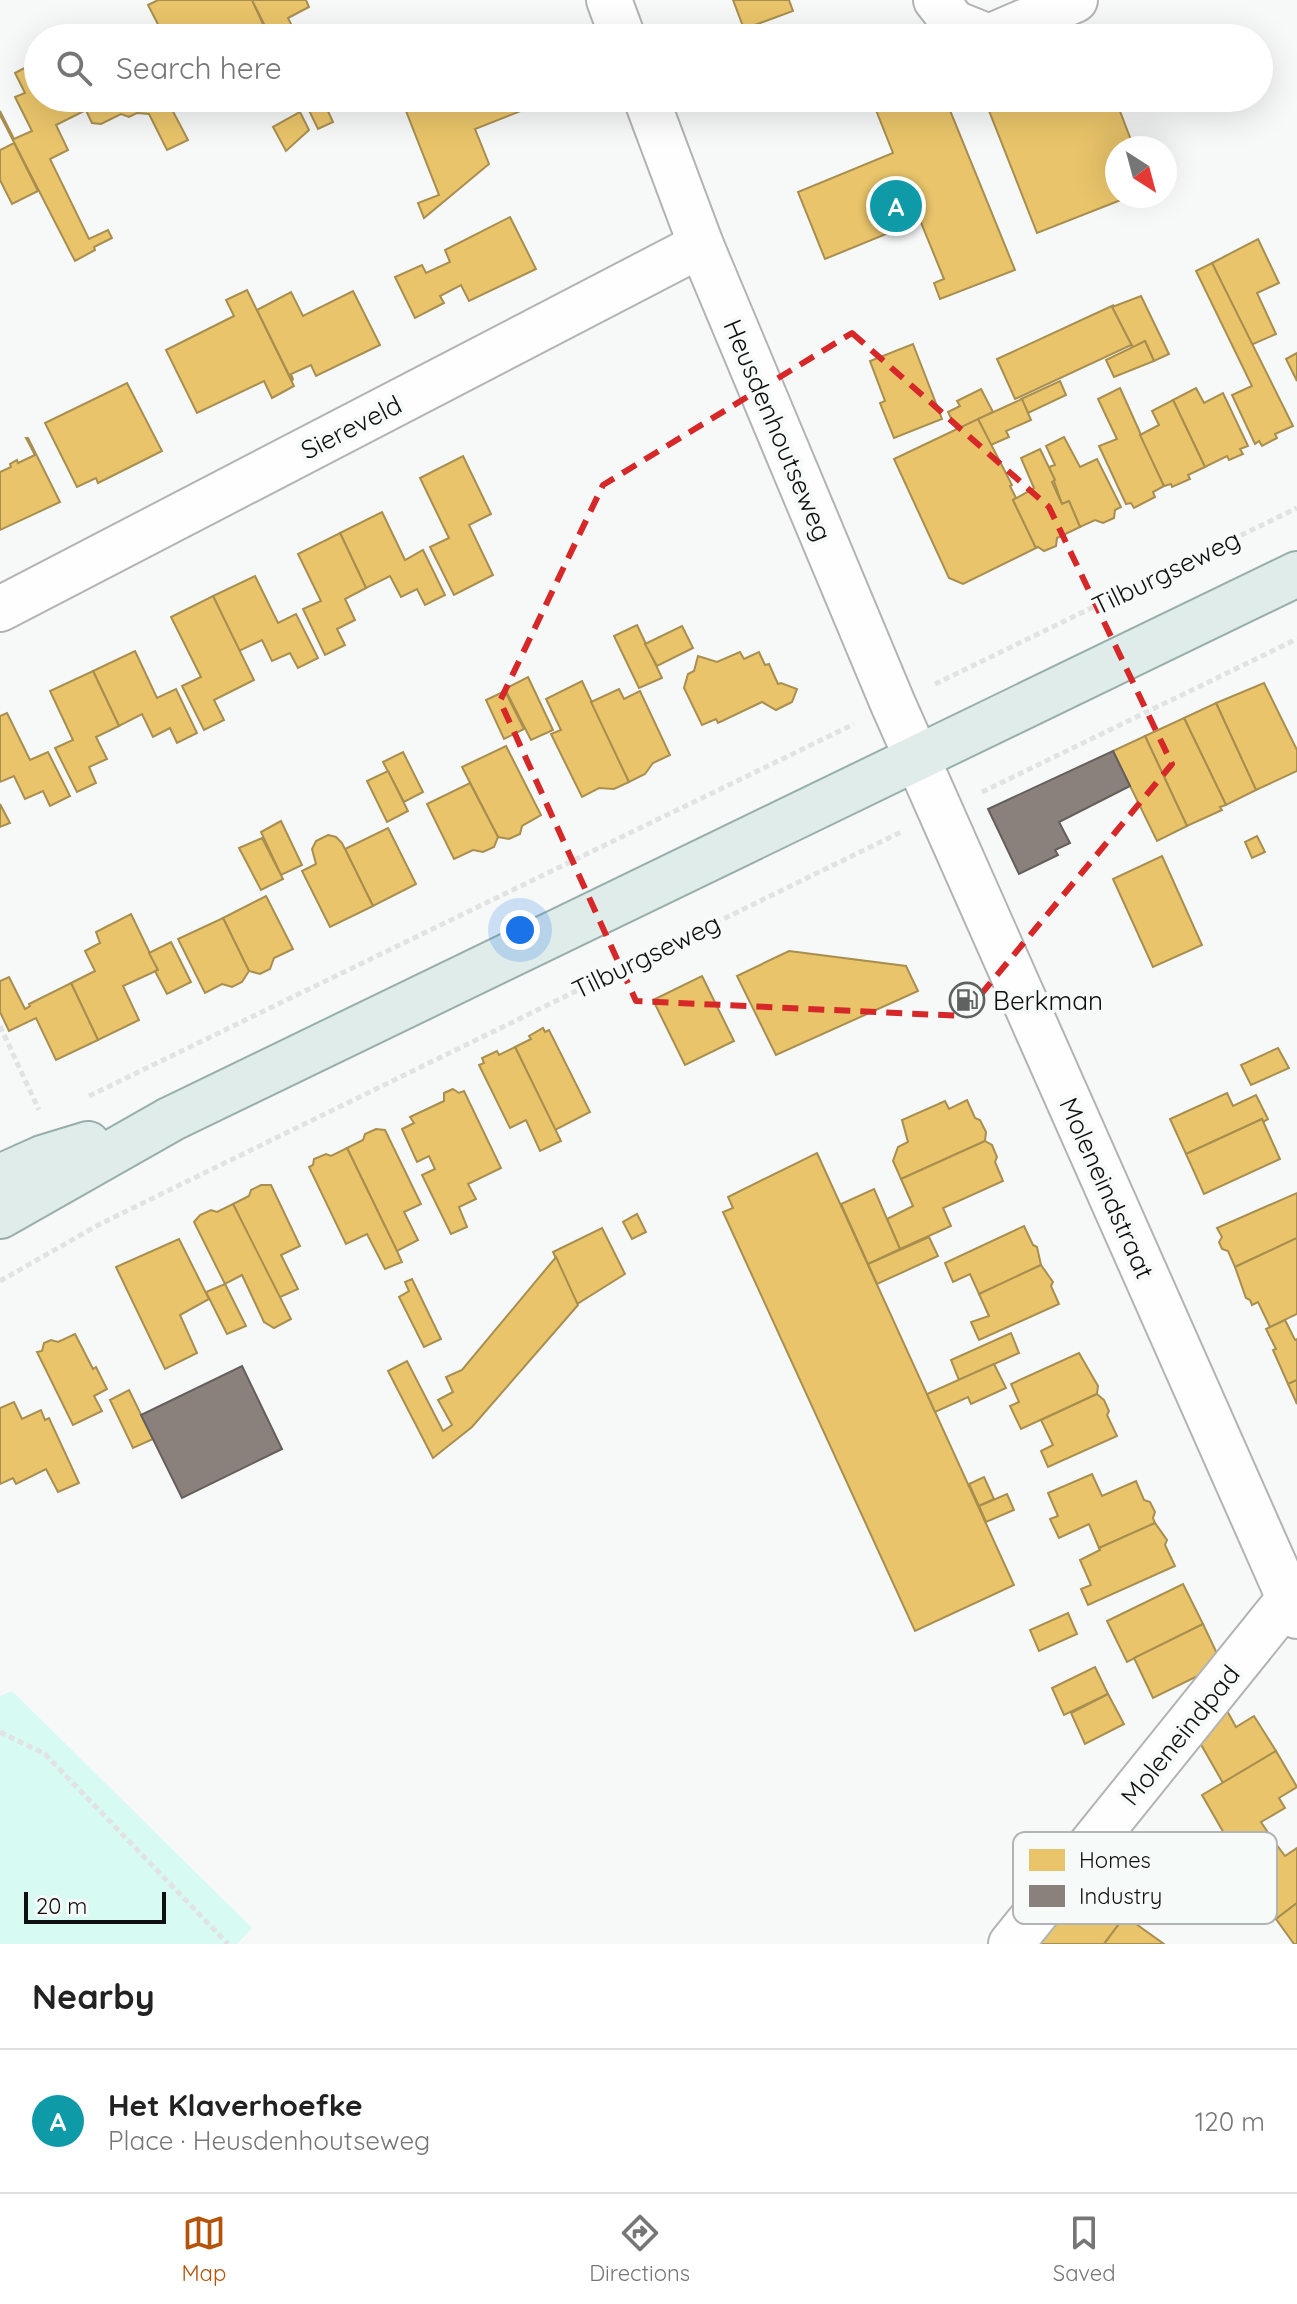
<!DOCTYPE html>
<meta charset="utf-8">
<style>
:root{--surface:#fff;--page:#f2f2f2;--text:#222;--muted:#767676;--line:#e0e0e0;--accent:#b45309}
body{margin:0;font-family:Quicksand,sans-serif;background:var(--page);color:var(--text)}
.compass{position:absolute;left:1105px;top:136px;width:72px;height:72px;border-radius:50%;background:var(--surface);box-shadow:0 8px 32px #0002;rotate:144deg}
.scale{position:absolute;left:24px;bottom:20px;width:142px;box-sizing:border-box;padding-left:8px;border:4px solid #0f1010;border-top:0;font-size:22px;line-height:28px;white-space:nowrap;color:#0f1010;-webkit-text-stroke:6px #f6faf9;paint-order:stroke}
.you{position:absolute;left:520px;top:930px;width:28px;height:28px;margin:-20px;border:6px solid #fff;border-radius:50%;background:#1a73e8;box-shadow:0 0 0 12px #1a73e833}
.badge{display:grid;place-items:center;width:52px;height:52px;border-radius:50%;background:var(--accent);color:#fff;font-size:26px;font-weight:700}
.pin{position:absolute;translate:-50% -50%;border:4px solid #fff;box-shadow:0 2px 8px #0006}
.list{margin:0;padding:0;list-style:none}
h2{display:flex;justify-content:space-between;align-items:center;height:104px;margin:0;padding:0 32px;font-size:34px}
h2 small{font-size:26px;font-weight:400;color:var(--muted)}
.list li{display:grid;grid-template-columns:52px 1fr auto;gap:24px;align-items:center;box-sizing:border-box;height:144px;padding:0 32px;border-top:2px solid var(--line)}
.list b{display:block;font-size:30px;white-space:nowrap}
.list p{margin:0;font-size:26px;white-space:nowrap;color:var(--muted)}
.list em{font-size:26px;font-style:normal;color:var(--muted)}
.icon{flex:none;width:44px;height:44px;fill:none;stroke:currentColor;stroke-width:2;stroke-linecap:round;stroke-linejoin:round}
.map{position:relative;flex:none;width:1297px;height:1944px;overflow:hidden}
.search{position:absolute;background:var(--surface);box-shadow:0 8px 32px #0002;left:24px;right:24px;top:24px;height:88px;display:flex;align-items:center;gap:20px;box-sizing:border-box;padding:0 28px;border-radius:44px;color:var(--muted);font-size:30px}
.sheet{height:248px;background:var(--surface)}
nav{display:flex;justify-content:space-around;align-items:center;box-sizing:border-box;height:112px;border-top:2px solid var(--line);background:var(--surface);font-size:22px;color:var(--muted)}
nav a{display:grid;justify-items:center;gap:4px}
nav .on{color:var(--accent)}
.map>svg:first-child{display:block}
.green{fill:#d7faf2}
.homes{fill:#e9c46a;stroke:#a88e4f;stroke-width:2}
.industry{fill:#8a817c;stroke:#655f5c;stroke-width:2}
.lines{fill:none;stroke-linecap:round;stroke-linejoin:round}
.minor-casing{stroke:#b2b4b3;stroke-width:48}
.major-casing{stroke:#98aeaa;stroke-width:48}
.path{stroke:#e2e2e2;stroke-width:5;stroke-dasharray:6 4;stroke-linecap:butt}
.minor{stroke:#fefefe;stroke-width:44}
.major{stroke:#dfecea;stroke-width:44}
.marked{fill:none;stroke:#d62828;stroke-width:6;stroke-dasharray:16 10;stroke-linejoin:round}
.labels{text-anchor:middle;dominant-baseline:central;stroke-width:8;stroke-linejoin:round;paint-order:stroke}
.street-label{font-size:26px;fill:#0f1010;stroke:#f6faf9}
.poi-label{font-size:26px;fill:#0f1010;stroke:#f6faf9;text-anchor:start}
.key{fill:#f6faf9;stroke:#b1b4b3;stroke-width:2}
.key-label{font-size:22px;fill:#0f1010}
</style>
<div class="map">
<svg width="1297" height="1944" viewBox="0 0 1297 1944">
<rect width="100%" height="100%" fill="#f7f9f8"/>
<!-- green -->
<path class="green" d="M12 1691 252 1928 237 1944H0V1696Z"/>
<!-- homes -->
<g class="homes">
<path d="M158 0H252L268 35 262 38H212L210 35 203 38H165L148 5Z"/>
<path d="M252 0H306L309 7 288 18 298 38H274L268 27 266 28Z"/>
<path d="M733 0H789L793 11 744 29Z"/>
<path d="M38 61V98H80L86 110 56 125 68 150 50 159 89 239 108 230 112 238 94 247 95 250 75 261 0 115V111L14 139 32 131 15 97 25 93 15 73Z"/>
<path d="M80 98H166L188 140 167 150 149 114 137 113 129 117 121 114 101 124 92 123Z"/>
<path d="M303 98H322L333 122 318 129Z"/>
<path d="M439 98H533L536 105 475 129 489 164 424 218 418 203 439 195 406 111Z"/>
<path d="M892 98H945L1015 270 940 299 934 283 944 279 920 220 825 259 798 192 893 153 874 105Z"/>
<path d="M984 98H1115L1134 148H1117V196H1131L1037 233Z"/>
<path d="M300 112 309 130 286 151 273 127Z"/>
<path d="M14 143 38 191 12 204 0 180V150Z"/>
<path d="M510 217 536 269 469 301 461 285 440 296 444 303 415 318 395 277 422 265 426 273 450 262 445 250Z"/>
<path d="M1258 239 1279 283 1257 293 1276 334 1251 345 1212 263Z"/>
<path d="M1212 263 1293 426 1275 434 1277 438 1262 446 1259 441 1255 444 1232 395 1252 386 1196 271Z"/>
<path d="M247 290 294 386 272 398 264 381 197 413 166 350 234 316 226 300Z"/>
<path d="M353 291 380 345 316 376 311 365 291 374 293 379 292 381 257 310 291 292 303 316Z"/>
<path d="M1141 296 1169 354 1154 361 1145 341 1133 348 1112 307Z"/>
<path d="M1114 305 1112 307 1133 348 1131 345 1015 399 997 359Z"/>
<path d="M1145 341 1154 361 1114 377 1106 360Z"/>
<path d="M913 344 942 419 894 438 880 403 885 401 870 361Z"/>
<path d="M1297 353V381L1286 359Z"/>
<path d="M1060 381 1066 395 1028 413 1021 399Z"/>
<path d="M127 383 162 451 98 483 96 478 77 487 45 423Z"/>
<path d="M1120 388 1164 486 1153 492 1155 497 1134 508 1131 503 1126 504 1099 446 1117 439 1098 399Z"/>
<path d="M1196 388 1204 403 1223 393 1248 446 1240 449 1243 454 1229 460 1227 456 1205 467 1173 400Z"/>
<path d="M981 389 993 412 957 430 948 412 960 406 957 401Z"/>
<path d="M1022 399 1031 420 1006 431 1009 437 991 445 978 419Z"/>
<path d="M1173 400 1205 467 1188 475 1190 479 1172 487 1171 484 1164 486 1140 435 1159 425 1152 411Z"/>
<path d="M978 419 1012 485 1010 486 1016 498 1013 500 1036 548 963 584 949 578 894 459Z"/>
<path d="M1064 437 1080 467 1097 459 1121 507 1115 510 1114 518 1103 523 1095 520 1080 527 1069 501 1062 504 1049 467 1055 465 1046 446Z"/>
<path d="M26 438H28L60 502 0 530V472L11 467 10 464 17 460 18 463 35 455Z"/>
<path d="M1040 449 1055 480 1052 482 1062 504 1069 501 1080 527 1057 538 1056 546 1044 551 1038 547 1036 548 1013 500 1034 488 1021 458Z"/>
<path d="M463 456 491 514 469 525 493 575 454 595 430 547 449 538 420 478Z"/>
<path d="M382 512 405 560 423 550 445 595 425 605 417 589 401 597 390 576 366 588 340 533Z"/>
<path d="M340 533 366 588 345 599 355 620 337 629 345 645 325 655 303 609 321 601 298 554Z"/>
<path d="M255 576 278 623 296 614 318 658 298 668 290 653 272 661 262 640 239 651 213 596Z"/>
<path d="M213 596 254 680 214 700 224 720 204 730 182 686 201 677 171 617Z"/>
<path d="M637 625 662 678 639 688 614 636Z"/>
<path d="M682 626 693 648 657 666 645 644Z"/>
<path d="M135 651 157 698 176 689 197 733 177 743 170 728 153 737 142 714 119 726 93 671Z"/>
<path d="M740 652 744 659 759 652 765 665 769 664 778 684 781 683 797 689 792 702 776 710 762 702 718 723 716 719 702 725 684 688 688 674 694 671 698 656 717 662Z"/>
<path d="M93 671 119 726 96 737 107 759 89 767 96 783 77 792 55 748 73 740 50 691Z"/>
<path d="M528 677 553 730 531 740 505 689Z"/>
<path d="M582 681 629 782 614 789 599 788 582 797 551 734 561 730 546 699Z"/>
<path d="M1264 683 1297 750V771L1256 790 1216 703Z"/>
<path d="M619 689 624 699 640 691 670 755 653 763 645 774 629 782 591 702Z"/>
<path d="M505 691 524 729 504 739 486 700Z"/>
<path d="M1216 703 1256 790 1226 805 1184 718Z"/>
<path d="M7 713 30 760 48 752 70 796 50 806 43 791 25 799 14 776 0 782V716Z"/>
<path d="M1184 718 1226 805 1220 807 1222 810 1187 826 1145 736Z"/>
<path d="M1145 736 1187 826 1157 841 1113 751Z"/>
<path d="M506 746 541 815 522 826 520 834 509 839 498 837 462 767Z"/>
<path d="M403 752 423 792 404 802 383 762Z"/>
<path d="M388 771 408 811 387 822 367 781Z"/>
<path d="M470 783 498 837 494 847 483 852 473 850 454 859 427 804Z"/>
<path d="M0 804 10 823 0 827Z"/>
<path d="M281 821 302 865 281 875 261 832Z"/>
<path d="M388 828 416 884 373 906 345 849Z"/>
<path d="M328 835 336 837 342 843 373 906 330 927 302 871 316 864 312 849 316 841Z"/>
<path d="M1257 836 1265 852 1252 858 1245 842Z"/>
<path d="M262 838 283 879 261 890 239 848Z"/>
<path d="M1162 856 1202 945 1153 967 1113 879Z"/>
<path d="M266 896 293 949 274 958 270 969 260 974 249 971 223 918Z"/>
<path d="M131 914 158 970 123 986 139 1020 98 1040 71 983 95 971 85 951 100 943 96 932Z"/>
<path d="M223 918 249 971 242 982 232 987 222 984 205 993 178 939Z"/>
<path d="M171 942 191 982 167 994 155 971 158 970 149 953Z"/>
<path d="M789 951 906 966 918 991 776 1055 737 976Z"/>
<path d="M702 976 734 1041 685 1065 653 1000Z"/>
<path d="M9 977 25 1009 30 1006 29 1004 71 983 98 1040 56 1060 36 1018 9 1031 0 1012V981Z"/>
<path d="M543 1028 545 1032 549 1030 590 1112 555 1130 515 1047 531 1039 529 1036Z"/>
<path d="M515 1047 561 1141 540 1151 526 1120 510 1128 479 1065 484 1063 482 1058 497 1051 499 1055Z"/>
<path d="M1278 1048 1289 1068 1251 1085 1241 1065Z"/>
<path d="M453 1089 459 1093 464 1091 501 1168 468 1184 476 1199 459 1207 467 1227 451 1234 422 1175 435 1169 429 1156 417 1162 402 1129 414 1123 410 1117 444 1101V1093Z"/>
<path d="M1227 1093 1233 1106 1256 1095 1268 1119 1263 1122 1262 1119 1186 1154 1170 1119Z"/>
<path d="M967 1100 975 1118 980 1120 986 1132 985 1141 901 1179 893 1161 898 1147 908 1142 902 1120 945 1101 949 1109Z"/>
<path d="M1262 1119 1280 1159 1204 1194 1186 1154Z"/>
<path d="M376 1129 385 1130 421 1204 404 1212 418 1240 397 1251 347 1148 363 1140 365 1134Z"/>
<path d="M985 1141 992 1145 997 1157 995 1162 1003 1181 943 1208 951 1226 900 1249 887 1219 913 1206 901 1179Z"/>
<path d="M347 1148 397 1251 402 1262 385 1269 367 1234 346 1244 309 1167 313 1165 314 1159 326 1154 331 1156Z"/>
<path d="M817 1153 1014 1585 915 1631 723 1212 733 1208 728 1197Z"/>
<path d="M261 1185H271L300 1246 281 1255 298 1289 278 1298 233 1204 249 1196 251 1190Z"/>
<path d="M874 1189 900 1249 868 1264 841 1204Z"/>
<path d="M1297 1193V1238L1235 1267 1228 1251 1222 1249 1219 1242 1222 1237 1217 1228Z"/>
<path d="M233 1204 291 1319 274 1328 264 1322 242 1275 225 1284 194 1222 200 1215 211 1210 217 1212Z"/>
<path d="M637 1214 646 1232 632 1239 623 1222Z"/>
<path d="M1024 1226 1033 1245 1037 1247 1041 1265 979 1294 970 1274 953 1282 945 1263Z"/>
<path d="M602 1228 625 1274 577 1304 553 1252Z"/>
<path d="M929 1237 938 1256 877 1284 868 1264Z"/>
<path d="M1297 1238V1314L1270 1327 1258 1302 1252 1305 1250 1300 1246 1298 1235 1267Z"/>
<path d="M179 1239 209 1299 180 1315 197 1353 165 1369 116 1267Z"/>
<path d="M556 1257 578 1305 472 1427 433 1458 388 1371 407 1361 443 1431 452 1425 438 1400 453 1392 446 1377 462 1370Z"/>
<path d="M1041 1265 1053 1282 1051 1286 1059 1304 979 1340 971 1322 989 1316 979 1294Z"/>
<path d="M412 1279 441 1339 424 1347 399 1297 409 1291 405 1282Z"/>
<path d="M225 1284 246 1326 227 1334 206 1292Z"/>
<path d="M1285 1320 1295 1340 1297 1339V1380L1288 1384 1273 1350 1276 1349 1266 1329Z"/>
<path d="M1011 1333 1019 1353 959 1380 951 1360Z"/>
<path d="M75 1334 93 1369 96 1367 107 1389 94 1396 102 1411 73 1425 37 1352 42 1351 44 1343 51 1340 58 1342Z"/>
<path d="M1079 1353 1098 1386 1097 1394 1021 1429 1010 1406 1019 1402 1011 1384Z"/>
<path d="M994 1364 1006 1388 971 1404 968 1397 935 1412 927 1394Z"/>
<path d="M1297 1380V1404L1288 1384Z"/>
<path d="M129 1390 153 1439 133 1448 110 1400Z"/>
<path d="M1097 1394 1104 1400 1109 1411 1107 1415 1117 1436 1048 1467 1041 1451 1053 1445 1041 1420Z"/>
<path d="M14 1402 22 1419 41 1410 45 1420 49 1418 79 1483 58 1492 46 1469 16 1484 13 1478 0 1484V1408Z"/>
<path d="M1092 1474 1102 1496 1136 1481 1144 1500 1150 1502 1155 1512 1153 1518 1155 1523 1099 1548 1089 1524 1059 1538 1050 1519 1058 1516 1048 1493Z"/>
<path d="M984 1477 994 1499 979 1506 969 1484Z"/>
<path d="M1007 1494 1014 1510 986 1522 979 1506Z"/>
<path d="M1155 1523 1167 1540 1165 1545 1175 1566 1088 1605 1081 1589 1091 1585 1080 1560 1100 1550 1099 1548Z"/>
<path d="M1183 1584 1203 1624 1127 1662 1107 1621Z"/>
<path d="M1068 1613 1077 1634 1039 1651 1030 1630Z"/>
<path d="M1203 1624 1222 1664 1153 1698 1134 1658Z"/>
<path d="M1095 1667 1108 1694 1064 1715 1052 1688Z"/>
<path d="M1108 1694 1124 1724 1085 1744 1071 1713Z"/>
<path d="M1225 1707 1236 1727 1254 1716 1276 1751 1223 1783 1199 1741Z"/>
<path d="M1276 1751 1297 1787 1279 1798 1285 1808 1261 1822 1273 1840 1236 1868 1223 1850 1229 1842 1202 1795Z"/>
<path d="M1273 1840 1285 1856 1297 1848V1903L1276 1919 1236 1868Z"/>
<path d="M1082 1886 1125 1916 1104 1944H1040Z"/>
<path d="M1297 1903V1944H1294L1276 1919Z"/>
<path d="M1125 1916 1164 1944H1104Z"/>
</g>
<!-- industry -->
<g class="industry">
<path d="M1113 751 1130 786 1059 822 1070 843 1055 850 1058 855 1019 874 988 809Z"/>
<path d="M242 1366 282 1449 182 1498 141 1415Z"/>
</g>
<g class="lines">
<!-- minor casing -->
<g class="minor-casing">
<g id="minor">
<path d="M609 0 623 38"/>
<path d="M936 0 954 23 989 37 1075 0"/>
<path d="M646 98 701 245 893 704 1297 1616"/>
<path d="M0 609 701 245"/>
<path d="M1011 1944 1288 1600"/>
</g>
</g>
<!-- major casing -->
<g class="major-casing">
<g id="major">
<path d="M0 1177 42 1158 88 1144"/>
<path d="M0 1216 171 1119 1297 574"/>
</g>
</g>
<!-- path -->
<g class="path">
<path d="M935 684 1297 508"/>
<path d="M982 792 1297 639"/>
<path d="M0 1026 39 1110"/>
<path d="M89 1096 854 724"/>
<path d="M0 1281 100 1224 901 832"/>
<path d="M0 1732 45 1754 228 1944"/>
</g>
<!-- minor -->
<use href="#minor" class="minor"/>
<!-- major -->
<use href="#major" class="major"/>
</g>
<!-- marked area -->
<path class="marked" d="M852 333 1049 507 1172 764 963 1016 636 1001 500 701 603 485Z"/>
<!-- icons -->
<defs>
<g id="fuel-ring" transform="scale(1.8)"><circle r="9.5" fill="#f6faf9" stroke="#606261" stroke-width="1.5"/><path d="M-5.5-6h7V0h2V4h1.3V-2.5L3-4.5l.8-.8L6-3V5H2.5V1h-1V6h-7ZM-4.2-4.7v3.2H.2V-4.7Z" fill="#606261"/></g>
</defs>
<g fill-rule="evenodd">
<use href="#fuel-ring" x="967" y="1000"/>
</g>
<g class="labels">
<!-- street labels -->
<g class="street-label">
<text transform="translate(351 427) rotate(-27)">Siereveld</text>
<text transform="translate(778 430) rotate(67)">Heusdenhoutseweg</text>
<text transform="translate(1166 572) rotate(-26)">Tilburgseweg</text>
<text transform="translate(646 956) rotate(-26)">Tilburgseweg</text>
<text transform="translate(1107 1188) rotate(66)">Moleneindstraat</text>
<text transform="translate(1180 1735) rotate(-51)">Moleneindpad</text>
</g>
<!-- poi labels -->
<g class="poi-label">
<text x="993" y="1000">Berkman</text>
</g>
</g>
<!-- legend -->
<rect x="1013" y="1832" width="264" height="92" rx="12" class="key"/>
<rect x="1029" y="1849" width="36" height="22" fill="#e9c46a"/>
<rect x="1029" y="1885" width="36" height="22" fill="#8a817c"/>
<g class="key-label">
<text x="1079" y="1868">Homes</text>
<text x="1079" y="1904">Industry</text>
</g>
</svg>
<svg class="compass" viewBox="-18 -18 36 36"><path d="M0-13l5 13h-10z" fill="#e53935"/><path d="M0 13l5-13h-10z" fill="#767676"/></svg>
<div class="scale">20 m</div>
<div class="you"></div>
<div class="pin badge" style="left:896px;top:206px;background:#0f9aa8">A</div>
<div class="search"><svg class="icon" aria-label="search" viewBox="0 0 24 24"><circle cx="10" cy="10" r="6"/><path d="M15 15l6 6"/></svg>Search here</div>
</div>
<section class="sheet">
<h2>Nearby<small></small></h2>
<ul class="list">
<li><span class="badge" style="background:#0f9aa8">A</span><div><b>Het Klaverhoefke</b><p>Place · Heusdenhoutseweg</p></div><em>120 m</em></li>
</ul>
</section>
<nav>
<a class="on"><svg class="icon" aria-label="map" viewBox="0 0 24 24"><path d="M3 6l6-2 6 2 6-2v14l-6 2-6-2-6 2zM9 4v14M15 6v14"/></svg>Map</a>
<a><svg class="icon" aria-label="directions" viewBox="0 0 24 24"><path d="M12 3l9 9-9 9-9-9zM9 14v-3h6M13 9l2 2-2 2"/></svg>Directions</a>
<a><svg class="icon" aria-label="saved" viewBox="0 0 24 24"><path d="M7 4h10v16l-5-4-5 4z"/></svg>Saved</a>
</nav>
